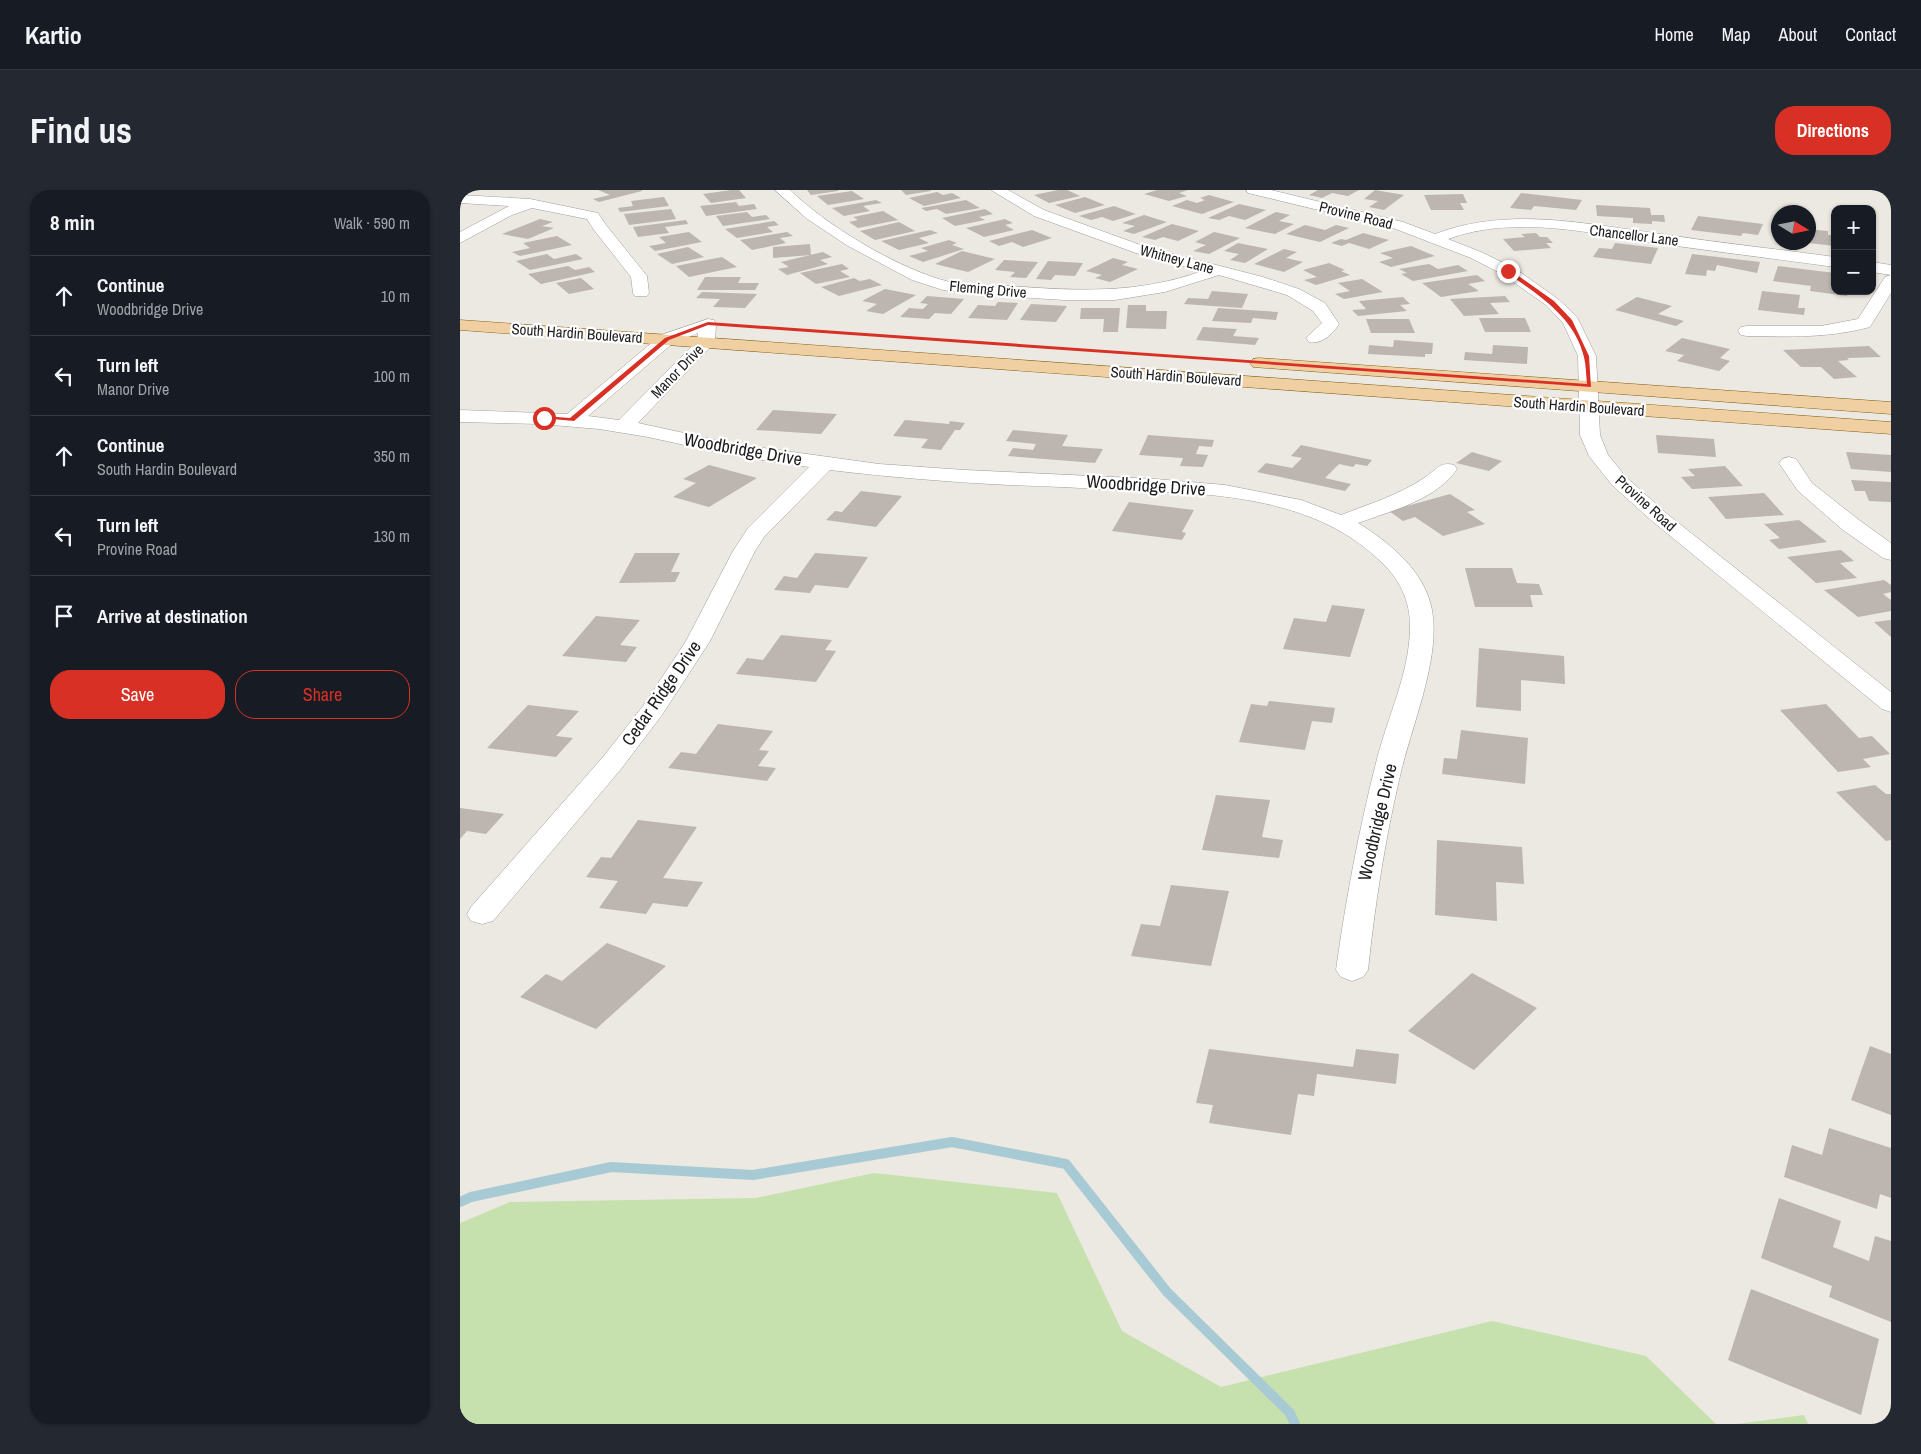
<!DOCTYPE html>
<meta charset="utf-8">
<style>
:root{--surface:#171b24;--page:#242831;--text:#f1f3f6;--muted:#9ea1a6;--line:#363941;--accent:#d93025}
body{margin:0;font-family:"Archivo Narrow",sans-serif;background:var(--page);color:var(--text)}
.controls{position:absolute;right:15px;top:15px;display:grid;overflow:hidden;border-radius:10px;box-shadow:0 1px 4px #0004}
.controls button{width:45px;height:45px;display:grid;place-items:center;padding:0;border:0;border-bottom:1px solid var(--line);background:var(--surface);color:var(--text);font:25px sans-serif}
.compass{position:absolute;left:1311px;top:15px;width:45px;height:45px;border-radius:50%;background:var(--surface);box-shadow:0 1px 4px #0004;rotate:100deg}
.stop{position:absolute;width:15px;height:15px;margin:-11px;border:4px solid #d93025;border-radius:50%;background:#fff}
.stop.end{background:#d93025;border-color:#fff;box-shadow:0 1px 5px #0008}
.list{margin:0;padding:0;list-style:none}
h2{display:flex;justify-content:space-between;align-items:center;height:65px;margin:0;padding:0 20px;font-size:21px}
h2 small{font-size:16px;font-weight:400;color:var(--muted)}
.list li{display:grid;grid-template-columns:32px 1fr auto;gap:15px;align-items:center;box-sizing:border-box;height:80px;padding:0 20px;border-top:1px solid var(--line)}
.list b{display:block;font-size:19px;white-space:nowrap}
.list p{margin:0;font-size:16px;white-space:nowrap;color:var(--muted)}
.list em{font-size:16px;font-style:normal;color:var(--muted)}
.actions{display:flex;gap:10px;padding:15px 20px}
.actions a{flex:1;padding:11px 0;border:1px solid var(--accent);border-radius:20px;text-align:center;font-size:18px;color:var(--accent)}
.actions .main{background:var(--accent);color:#fff}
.icon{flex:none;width:28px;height:28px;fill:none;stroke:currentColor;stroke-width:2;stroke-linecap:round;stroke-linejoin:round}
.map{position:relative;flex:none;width:1431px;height:1234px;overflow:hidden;border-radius:20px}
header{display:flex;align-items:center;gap:30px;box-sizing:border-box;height:70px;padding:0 25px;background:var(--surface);border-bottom:1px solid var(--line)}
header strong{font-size:24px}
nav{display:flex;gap:28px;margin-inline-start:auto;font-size:18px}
.intro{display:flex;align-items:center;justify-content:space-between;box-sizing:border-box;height:120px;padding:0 30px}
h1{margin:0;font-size:35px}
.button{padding:12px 22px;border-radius:20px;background:var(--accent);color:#fff;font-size:18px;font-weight:700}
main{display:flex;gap:30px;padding:0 30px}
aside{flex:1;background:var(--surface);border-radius:20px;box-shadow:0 1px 4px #0004}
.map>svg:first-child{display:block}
.grass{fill:#c6e1ad}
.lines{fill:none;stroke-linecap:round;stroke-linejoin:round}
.stream{stroke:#a7cad5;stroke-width:10}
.building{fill:#bcb5b0}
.minor-casing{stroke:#9d9d9d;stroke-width:1}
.major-casing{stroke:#825e11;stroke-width:1}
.minor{fill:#fff;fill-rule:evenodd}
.major{fill:#f0d0a3;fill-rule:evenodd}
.route{fill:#d93025}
.labels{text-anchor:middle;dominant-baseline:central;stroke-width:4.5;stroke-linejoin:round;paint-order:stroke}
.far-street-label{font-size:15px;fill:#1c1c1c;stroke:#fff}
.street-label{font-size:18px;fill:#1c1c1c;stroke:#fff}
</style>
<header>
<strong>Kartio</strong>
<nav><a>Home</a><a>Map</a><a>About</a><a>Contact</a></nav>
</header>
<div class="intro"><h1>Find us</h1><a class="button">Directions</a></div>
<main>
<aside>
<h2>8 min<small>Walk · 590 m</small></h2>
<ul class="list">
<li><svg class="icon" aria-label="ahead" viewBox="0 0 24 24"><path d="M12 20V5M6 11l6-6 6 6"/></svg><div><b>Continue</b><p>Woodbridge Drive</p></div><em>10 m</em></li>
<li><svg class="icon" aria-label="left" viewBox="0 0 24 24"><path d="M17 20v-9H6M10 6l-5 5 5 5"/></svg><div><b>Turn left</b><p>Manor Drive</p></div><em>100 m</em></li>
<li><svg class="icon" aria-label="ahead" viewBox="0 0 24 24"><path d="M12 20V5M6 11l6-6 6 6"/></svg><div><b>Continue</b><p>South Hardin Boulevard</p></div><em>350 m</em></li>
<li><svg class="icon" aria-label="left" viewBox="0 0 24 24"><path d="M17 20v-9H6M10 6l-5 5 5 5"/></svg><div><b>Turn left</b><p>Provine Road</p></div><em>130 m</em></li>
<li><svg class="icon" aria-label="arrive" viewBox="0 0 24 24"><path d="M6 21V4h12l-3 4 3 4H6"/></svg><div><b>Arrive at destination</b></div></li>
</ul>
<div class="actions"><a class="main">Save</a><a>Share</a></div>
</aside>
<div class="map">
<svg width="1431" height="1234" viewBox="0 0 1431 1234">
<rect width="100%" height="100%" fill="#ece9e2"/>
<!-- grass -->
<g class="grass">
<path d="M414 983 597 1003 662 1141 761 1197 1032 1131 1186 1166 1256 1234H0V1033L50 1012 296 1008Z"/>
<path d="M1344 1225 1348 1234H1277Z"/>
</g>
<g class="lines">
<!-- stream -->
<path class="stream" d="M0 1012 11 1007 151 977 293 985 492 952 606 974 707 1102 830 1223 835 1234"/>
</g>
<!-- building -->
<g class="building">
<path d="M138 0H182V1L139 12 133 9 150 5Z"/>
<path d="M271 0H279L286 8 251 13 243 4Z"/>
<path d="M347 0H378V1L351 5Z"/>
<path d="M441 0H471V1L446 5Z"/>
<path d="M598 0H607L620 6 589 13 574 5Z"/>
<path d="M697 0H728L719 3 727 6 709 11 684 4Z"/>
<path d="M858 0H899L888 6 872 3 862 8 849 5Z"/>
<path d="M915 0 944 5 924 20 909 17 918 11 904 9Z"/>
<path d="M392 1 404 9 368 15 357 6Z"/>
<path d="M477 2 483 5 492 3 501 8 464 16 449 8Z"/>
<path d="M1061 3 1122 10 1116 20 1074 16 1071 20 1050 18Z"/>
<path d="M1003 4 1007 13H1000L1004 20H971L964 5Z"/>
<path d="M749 5 774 12 742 24 712 16 727 10 737 13 745 10 740 8Z"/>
<path d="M204 7 209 16 160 22 158 18 173 16 171 11Z"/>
<path d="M625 7 645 15 615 23 595 15Z"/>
<path d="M416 10 422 13 403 16 410 21 384 26 372 18Z"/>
<path d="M506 10 520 18 486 24 477 19 466 21 461 18Z"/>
<path d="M276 12 279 16 294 14 297 19 246 26 240 16Z"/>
<path d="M779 14 806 20 785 30 769 26 759 30 748 28Z"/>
<path d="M1136 15 1190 18 1191 25H1204L1205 32 1192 31V34L1173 33V28L1137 26Z"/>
<path d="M654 16 676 24 653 31 642 27 631 30 619 26Z"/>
<path d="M211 19 216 29 169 35 164 24Z"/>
<path d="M525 19 533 24 519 27 525 30 495 36 482 28Z"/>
<path d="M423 21 438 30 398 38 389 32 398 30 393 27Z"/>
<path d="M287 22 292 27 306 25 310 29 263 36 256 26Z"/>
<path d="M816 22 830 25 819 31 834 34 815 44 785 38Z"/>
<path d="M684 25 707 32 674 44 663 41 675 36 662 33Z"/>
<path d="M1238 26 1303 34 1298 45 1283 43 1281 46 1231 40Z"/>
<path d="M80 29 93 32 82 36 94 38 68 49 42 44Z"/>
<path d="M545 29 553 33 545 35 554 40 524 47 506 38Z"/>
<path d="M226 30 228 34 205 37 209 43 178 47 173 37Z"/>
<path d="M314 31 319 35 307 37 313 42 277 48 265 39Z"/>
<path d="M439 32 455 41 415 50 400 41Z"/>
<path d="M712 34 739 41 718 51 703 47 695 50 682 47Z"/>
<path d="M845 35 865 40 876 35 889 38 860 52 826 44Z"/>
<path d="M1348 39 1368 41V45H1375V56L1348 53Z"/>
<path d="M470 40 478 43 459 48 469 53 439 60 421 51Z"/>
<path d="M572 40 592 48 563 57 552 52 539 56 529 51Z"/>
<path d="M229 42 242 52 195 61 189 56 206 53 199 47Z"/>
<path d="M327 42 333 46 320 48 326 53 292 60 280 50Z"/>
<path d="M754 42 780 48 749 64 733 61 746 55 735 52Z"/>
<path d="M903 43 929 50 909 59 889 53 882 56 871 53 881 49 886 50Z"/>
<path d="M1076 43 1080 47H1087L1093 53H1086L1091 58 1054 61 1043 49 1065 47 1061 44Z"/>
<path d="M97 46 112 55 60 66 52 62 70 58 63 53Z"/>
<path d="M489 50 497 53 492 55 504 59 463 72 449 66 468 61 461 58Z"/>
<path d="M778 53 808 59 785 73 770 70 779 64 764 61Z"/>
<path d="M1155 53 1198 58 1191 74 1133 67 1139 58 1152 59Z"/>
<path d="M350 54 351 65 313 68V57Z"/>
<path d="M951 56 975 66 931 77 919 72 933 68 920 63Z"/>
<path d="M228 57 244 67 212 74 197 64Z"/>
<path d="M824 59 837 62 826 68 843 72 824 82 794 74Z"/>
<path d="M502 61 535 69 508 82 475 74Z"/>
<path d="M363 62 372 67 360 70 368 74 327 85 318 79 329 77 321 72Z"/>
<path d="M87 64 94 69 116 64 123 69 70 80 56 71Z"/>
<path d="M1232 64 1300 72 1297 83 1257 75 1255 81 1247 80 1246 86 1225 84Z"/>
<path d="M262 67 277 77 229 87 216 76Z"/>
<path d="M653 68 668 72 662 75 678 79 650 92 635 88 642 85 626 81Z"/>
<path d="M544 70 578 72 566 88 550 87 555 82 535 80Z"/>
<path d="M588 71 623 73 615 86 595 85 591 90 576 89Z"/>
<path d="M869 73 885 80 881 81 890 85 856 95 844 90 857 87 843 80Z"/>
<path d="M382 74 389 79 380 81 390 87 356 94 340 83Z"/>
<path d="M969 74 978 79 998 75 1008 81 953 91 941 84 947 83 939 79Z"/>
<path d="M108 76 115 80 129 77 135 82 81 94 68 84Z"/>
<path d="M1318 76 1375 83V101H1388L1387 106 1350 101 1351 96 1313 91Z"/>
<path d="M1017 85 1025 91 1008 94 1019 101 981 107 962 93Z"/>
<path d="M245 87H281L278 93H299L295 100H237Z"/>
<path d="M121 88 134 99 109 104 96 93Z"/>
<path d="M394 88 400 91 410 89 422 95 379 106 361 97Z"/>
<path d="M902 89 923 102 884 109 875 104 890 101 878 93Z"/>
<path d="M425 99 456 105 423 124 406 121 417 114 402 111Z"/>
<path d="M752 101 788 104 782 118 724 114 728 108 748 109Z"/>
<path d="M1302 101 1340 105 1338 118H1345L1344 125 1298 120Z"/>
<path d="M242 102 297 104 285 118 253 117 260 109 236 108Z"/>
<path d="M467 106 504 109 491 124 475 123 469 129 440 127 449 118 463 119 468 114 460 113Z"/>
<path d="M1045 106 1050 112 1030 113 1039 124 1004 126 990 109Z"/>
<path d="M943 107 950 114 940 115 947 121 898 126 892 120 906 119 899 111Z"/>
<path d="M1177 107 1212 116 1198 124 1224 131 1216 136 1155 120Z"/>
<path d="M538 112 558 113 547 130 508 128 518 115 535 116Z"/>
<path d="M571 114 607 116 596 132 560 130Z"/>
<path d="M668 115H686V121H707L706 139 666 138Z"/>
<path d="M621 118H660L658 142H643L644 129H620Z"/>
<path d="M758 118 818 122 816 130 793 128 791 133 752 131Z"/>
<path d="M1019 128H1065L1071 142H1025Z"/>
<path d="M906 129H949L955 143H911Z"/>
<path d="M743 137 777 139 773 146 799 148 795 155 736 150Z"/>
<path d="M1222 148 1270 159 1260 168 1270 171 1259 181 1217 171 1224 165 1205 161Z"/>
<path d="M934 150 973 153 972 164H965V167L908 164 909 155 933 157Z"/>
<path d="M1033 155 1068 157 1067 174 1004 170 1005 162 1032 164Z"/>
<path d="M1409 156 1421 167 1387 168 1389 170 1378 171 1397 187 1374 189 1361 177H1341L1323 160Z"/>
<path d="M313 220 377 224 361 244 296 240Z"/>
<path d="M445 230 489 234 490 231 505 233 500 240H495L481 260 461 258 468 249 433 246Z"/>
<path d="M553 240 608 245 602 256 643 259 635 273 548 266 553 258 573 260 576 254 546 251Z"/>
<path d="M688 245 754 250 752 257 739 256 736 264 748 265 743 277 720 276 723 268 679 265Z"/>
<path d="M1196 245 1254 249 1256 267 1198 263Z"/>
<path d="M841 255 912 270 907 276 896 274 893 277 879 274 865 288 891 294 885 301 797 282 806 273 832 278 842 268 831 266Z"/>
<path d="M1012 262 1042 271 1029 281 996 273Z"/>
<path d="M1386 262 1431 265V282L1391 279Z"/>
<path d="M249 275 297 288 249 317 213 307 236 293 223 289Z"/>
<path d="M1265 276 1283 296 1232 299 1221 287 1235 286 1228 279Z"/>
<path d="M1391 290 1431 292V312L1409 311 1405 301H1395Z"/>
<path d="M401 301 442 306 416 337 366 330 375 321 382 322Z"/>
<path d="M1304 303 1324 325 1266 329 1248 307Z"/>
<path d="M990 304 1015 320 1007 322 1025 334 983 346 955 327 943 331 929 321Z"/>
<path d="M669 312 734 320 722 342 726 343 722 350 652 341Z"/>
<path d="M1339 330 1367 352 1319 359 1309 350 1320 348 1304 334Z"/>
<path d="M1381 360 1394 371 1380 373 1397 388 1356 393 1327 367Z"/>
<path d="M175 363H220L211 382H220L215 392 159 393Z"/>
<path d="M355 363 408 367 388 398 355 395 350 403 314 400 324 386 337 388Z"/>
<path d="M1005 378H1052L1057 393 1079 394 1083 405H1070L1073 417H1015Z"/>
<path d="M1424 390 1431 395V402L1423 404 1431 410V421L1398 427 1364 400Z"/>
<path d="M872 415 905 419 890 467 823 459 834 428 866 432Z"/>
<path d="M136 426 180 430 160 455 177 457 166 472 102 466Z"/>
<path d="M1431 430V447L1414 432Z"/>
<path d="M321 445 372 450 365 460 376 461 356 492 276 484 287 468 303 470Z"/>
<path d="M1019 458 1104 466 1105 494 1061 490V521L1016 517Z"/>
<path d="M809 511 875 518 872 533 852 531 845 560 779 552 791 514 807 516Z"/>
<path d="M1366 514 1399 548 1412 546 1430 564 1403 569 1411 577 1378 582 1320 520Z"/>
<path d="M68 515 119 521 96 546 113 548 96 567 27 558Z"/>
<path d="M258 534 313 541 299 560 309 561 298 576 316 578 307 591 208 578 221 562 236 564Z"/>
<path d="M1001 540 1068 548 1065 594 982 584 984 568 997 569Z"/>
<path d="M1415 595 1426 604H1431V650L1426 651 1376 602Z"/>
<path d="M756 605 810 610 802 647 823 650 819 668 742 660Z"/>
<path d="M0 618 44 624 26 644 7 641 0 649Z"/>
<path d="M178 630 237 637 203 688 243 692 227 717 193 713 186 724 139 718 158 691 126 687 141 667 151 668Z"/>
<path d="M977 650 1062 657 1064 694 1036 692 1037 731 975 725Z"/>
<path d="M711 695 769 701 751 776 671 766 681 734 700 736Z"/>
<path d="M147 753 206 776 136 839 60 807 86 784 102 791Z"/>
<path d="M1012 783 1077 818 1014 880 948 841Z"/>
<path d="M1410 856 1431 864V925L1391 910Z"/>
<path d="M749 859 893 877 896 859 939 864 936 894 857 884 854 906 838 904 831 945 749 933 753 915 736 913Z"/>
<path d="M1369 938 1431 958V1008L1420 1004 1417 1019 1324 987 1332 955 1362 965Z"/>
<path d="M1319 1008 1381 1031 1373 1057 1409 1071 1415 1046 1431 1051V1132L1369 1107 1372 1096 1301 1068Z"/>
<path d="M1291 1099 1419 1149 1401 1225 1268 1170Z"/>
</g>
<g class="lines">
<!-- minor casing -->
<g class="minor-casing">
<g id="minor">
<path d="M315 0H330C366 35 431 74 479 89 502 97 527 95 551 96 617 101 679 104 742 81L676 63 574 26 531 0H548L584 20 686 57 803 87 839 99 865 113 879 134C873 144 861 155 849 152L846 148 862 133 853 121 827 105 759 85 705 102 655 110H604L511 104 483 100 452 90 388 56 346 28Z"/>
<path d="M786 0H811L943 32 975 44C1049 16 1125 34 1201 44 1259 53 1317 59 1375 67V77C1317 69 1259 62 1202 54 1133 44 1056 24 988 49L1021 62 1054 78 1098 109 1117 127 1136 166 1140 245 1148 265 1166 287 1206 323 1431 502V522L1422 519 1192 331 1152 295 1129 266 1120 245 1118 166 1103 133 1086 115 1042 84 1011 68 933 38 788 3Z"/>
<path d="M0 5 70 9 138 23 146 35 187 86 189 103 187 106H175L173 103 171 87 134 40 127 29 72 18 52 25 0 53V42L49 16 0 13Z"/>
<path d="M1412 72 1431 75V85L1412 82Z"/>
<path d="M1431 85V103L1410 137C1369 148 1329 147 1287 146L1281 145 1278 141 1281 137 1287 136H1361L1398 129 1425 87Z"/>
<path d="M248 129 254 130 256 134 255 152 178 233 275 254 419 274 505 280 695 289 765 295 841 310 881 325C909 314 939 305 964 288 975 281 980 271 994 275L997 279C976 310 931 321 898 333 929 352 965 381 972 420 981 469 951 537 940 586 925 650 915 714 908 780L903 787 892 791 881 787 876 780C886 708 899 639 917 569 928 526 949 484 950 439 951 411 939 387 918 369 850 305 747 303 659 300 622 298 585 296 549 295 489 292 429 287 370 280L304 347 295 361 250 451 202 525 161 579 33 731 22 734 11 731 7 724 11 717 143 567 183 516 226 451 273 361 288 338 349 277 275 266 188 247 139 239 80 234 0 232V220L107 224 201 145ZM238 143 237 151 159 230 128 226 213 153Z"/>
<path d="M1329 267 1336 269 1352 293 1399 330 1431 353V370L1423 368 1383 340 1338 301 1319 273 1322 269Z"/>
</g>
</g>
<!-- major casing -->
<g class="major-casing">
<g id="major">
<path d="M0 130 1431 232V244L0 140Z"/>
<path d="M799 168 1431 212V224L793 177 790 173 793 169Z"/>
</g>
</g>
<!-- minor -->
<use href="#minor" class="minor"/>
<!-- major -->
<use href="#major" class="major"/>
</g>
<!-- route -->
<path class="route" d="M1046 80H1050L1094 111 1112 130 1129 166 1131 197 248 135 209 150 114 231 81 228 84 226 110 228 205 148 248 132 1127 194C1126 185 1126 175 1124 167 1114 126 1078 105 1046 82Z"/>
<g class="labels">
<!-- far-street labels -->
<g class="far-street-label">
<text transform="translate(896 25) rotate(14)">Provine Road</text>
<text transform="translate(1174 45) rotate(7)">Chancellor Lane</text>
<text transform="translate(717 69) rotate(15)">Whitney Lane</text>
<text transform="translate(528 99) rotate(5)">Fleming Drive</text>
<text transform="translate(117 143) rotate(4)">South Hardin Boulevard</text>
<text transform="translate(217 181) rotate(-46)">Manor Drive</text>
<text transform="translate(716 186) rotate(4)">South Hardin Boulevard</text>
<text transform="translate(1119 216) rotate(4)">South Hardin Boulevard</text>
<text transform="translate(1186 313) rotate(42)">Provine Road</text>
</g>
<!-- street labels -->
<g class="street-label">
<text transform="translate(283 259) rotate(10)">Woodbridge Drive</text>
<text transform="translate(686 295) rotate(4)">Woodbridge Drive</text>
<text transform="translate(201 503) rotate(-55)">Cedar Ridge Drive</text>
<text transform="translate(917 632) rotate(-77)">Woodbridge Drive</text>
</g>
</g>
</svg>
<div class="controls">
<button>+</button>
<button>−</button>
</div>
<svg class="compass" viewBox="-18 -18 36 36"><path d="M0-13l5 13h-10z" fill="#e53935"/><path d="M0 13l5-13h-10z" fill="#9ea1a6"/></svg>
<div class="stop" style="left:84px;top:228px"></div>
<div class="stop end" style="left:1048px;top:81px"></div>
</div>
</main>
